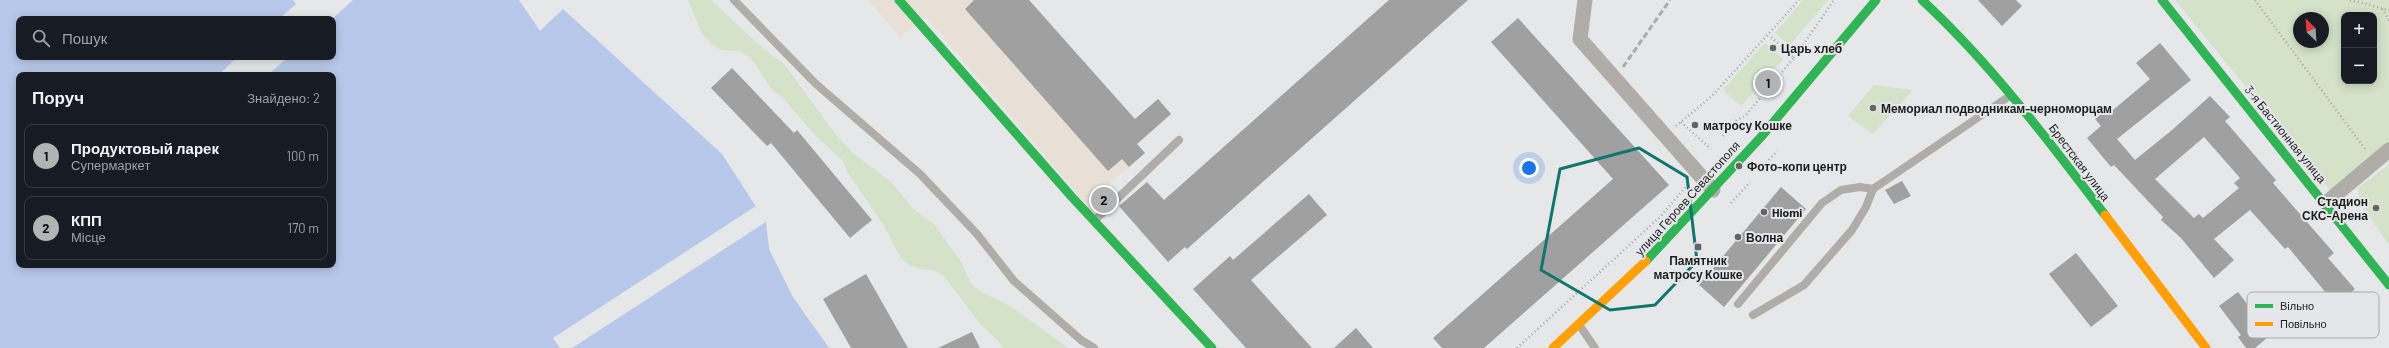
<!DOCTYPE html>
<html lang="uk">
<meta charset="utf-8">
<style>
:root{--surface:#171b24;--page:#242831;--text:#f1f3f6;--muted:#9ea1a6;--line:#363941;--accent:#b1b3b5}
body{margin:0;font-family:Barlow,sans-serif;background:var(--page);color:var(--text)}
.controls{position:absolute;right:12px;top:12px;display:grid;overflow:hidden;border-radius:8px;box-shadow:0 2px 10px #0003}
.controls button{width:36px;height:36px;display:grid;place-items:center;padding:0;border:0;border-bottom:1px solid var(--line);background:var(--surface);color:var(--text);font:20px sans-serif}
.compass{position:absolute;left:2293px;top:12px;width:36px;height:36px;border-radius:50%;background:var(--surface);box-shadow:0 2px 10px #0003;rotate:335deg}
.you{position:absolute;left:1529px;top:168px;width:14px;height:14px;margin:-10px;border:3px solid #fff;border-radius:50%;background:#1a73e8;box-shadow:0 0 0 6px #1a73e833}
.badge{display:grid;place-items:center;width:26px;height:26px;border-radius:50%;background:var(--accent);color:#111;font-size:13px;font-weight:700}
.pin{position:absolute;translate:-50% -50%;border:2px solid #fff;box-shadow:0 1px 4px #0006}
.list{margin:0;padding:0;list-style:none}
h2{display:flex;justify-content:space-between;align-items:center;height:52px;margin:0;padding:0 16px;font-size:17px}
h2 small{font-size:13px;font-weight:400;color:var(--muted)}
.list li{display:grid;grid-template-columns:26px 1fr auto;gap:12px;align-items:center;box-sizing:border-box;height:64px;margin:0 8px 8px;padding:0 8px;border:1px solid var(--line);border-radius:8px}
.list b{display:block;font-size:15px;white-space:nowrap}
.list p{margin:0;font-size:13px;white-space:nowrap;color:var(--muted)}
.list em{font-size:13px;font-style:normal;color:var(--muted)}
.icon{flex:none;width:22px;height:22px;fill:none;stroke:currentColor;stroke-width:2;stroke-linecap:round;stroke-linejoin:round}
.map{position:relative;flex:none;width:2389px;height:348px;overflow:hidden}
.search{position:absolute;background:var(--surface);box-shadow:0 2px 10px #0003;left:16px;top:16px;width:320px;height:44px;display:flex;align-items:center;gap:10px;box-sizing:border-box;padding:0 14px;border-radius:8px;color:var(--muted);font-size:15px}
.panel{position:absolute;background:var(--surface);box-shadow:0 2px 10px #0003;left:16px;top:72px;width:320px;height:196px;border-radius:8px}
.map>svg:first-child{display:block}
.education{fill:#e8e0d6}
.green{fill:#d3e2c8;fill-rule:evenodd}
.water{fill:#b7c8ea;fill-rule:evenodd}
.pier{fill:#e6e7e8}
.building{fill:#a0a0a0;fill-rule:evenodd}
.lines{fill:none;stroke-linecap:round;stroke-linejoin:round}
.path{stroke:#a8a6a2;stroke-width:2.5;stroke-dasharray:1 3;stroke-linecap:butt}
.lane{stroke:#b0aca8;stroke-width:8}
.street{stroke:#b0aca8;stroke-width:15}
.fast{stroke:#30b455;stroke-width:9}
.slow{stroke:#ff9f0a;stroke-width:9}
.rail{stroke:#acaba8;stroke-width:3;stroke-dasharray:6 3;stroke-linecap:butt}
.marked{fill:none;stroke:#0f766e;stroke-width:3;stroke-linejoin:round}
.poi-dot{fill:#636465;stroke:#e5e6e9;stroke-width:1.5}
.labels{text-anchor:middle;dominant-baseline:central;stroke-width:4;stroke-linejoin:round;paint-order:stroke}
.poi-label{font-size:12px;font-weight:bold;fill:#1d1d1e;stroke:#e5e6e9;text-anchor:start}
.street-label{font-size:12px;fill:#1d1d1e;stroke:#e5e6e9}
.key{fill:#e5e6e9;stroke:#a9aaac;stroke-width:1}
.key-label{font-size:11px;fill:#1d1d1e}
</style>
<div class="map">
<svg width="2389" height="348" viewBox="0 0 2389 348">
<rect width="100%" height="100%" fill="#e6e7e8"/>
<!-- education -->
<path class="education" d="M868 0H1029L1135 119 1158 99 1171 114 1137 144 1145 153 1086 204 925 16 900 37Z"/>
<!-- green -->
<g class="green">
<path d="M688 0H711L757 43 785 65 836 135 853 153 891 182 913 209 934 224 961 262 971 284 980 291 1012 307 1068 348H1003L999 342 981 325 944 276 934 270 921 269 909 265 900 257 883 224 848 173 843 161 816 136 782 97 772 90 751 58 740 51 721 50 711 43 702 34Z"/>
<path d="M1803 0H1828L1790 45 1775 33Z"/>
<path d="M2175 0H2389V147L2330 190ZM2344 15H2374V81H2344ZM2299 18H2323V42H2299Z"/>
<path d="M1765 43 1783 59 1741 106 1723 90Z"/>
<path d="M1874 85 1913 90 1873 134 1848 116Z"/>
<path d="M2389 165V245L2359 201 2358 188Z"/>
</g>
<!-- water -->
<path class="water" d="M0 0H519L540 31 563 9 722 154 766 222 769 249 793 297 829 348H0ZM19 19H333V57H19ZM19 75H333V265H19Z"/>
<!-- pier -->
<g class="pier">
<path d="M293 0H353L332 19H279L296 4Z"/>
<path d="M238 57H288L268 75H218Z"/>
<path d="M756 206 766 222 572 348H560L553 338Z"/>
</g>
<!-- building -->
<g class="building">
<path d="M974 0H1029L1135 119 1158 99 1171 114 1137 144 1145 153 1129 167 1122 159 1108 171 965 9Z"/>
<path d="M1389 0H1468L1187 249 1185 247 1168 262 1119 206 1147 182 1164 200Z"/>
<path d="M1978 0H2016L2022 6 2002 26Z"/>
<path d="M1518 18 1669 185 1484 348H1442L1433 338 1613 179 1491 42Z"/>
<path d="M2160 43 2191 80 2117 139 2135 160 2172 130 2210 96 2230 117 2225 121 2276 180 2273 183 2334 253 2328 258 2355 289 2336 305 2288 247 2285 249 2250 210 2214 239 2234 260 2214 278 2181 238 2161 220 2163 217 2114 165 2111 167 2087 138 2101 126 2095 119 2110 107 2113 110 2150 79 2136 63ZM2204 137 2240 178 2234 183 2239 188 2203 218 2199 214 2194 218 2155 179Z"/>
<path d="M732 68 794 133 797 130 872 220 850 238 771 143 767 146 711 88Z"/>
<path d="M1902 181 1911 196 1894 204 1885 190Z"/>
<path d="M1781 187 1806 209 1724 307 1699 285Z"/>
<path d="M1107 189 1113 195 1099 208 1093 201Z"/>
<path d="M1309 194 1327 215 1251 280 1312 348H1246L1193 289 1230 256 1233 260Z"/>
<path d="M2076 253 2118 306 2091 327 2049 274Z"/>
<path d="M866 274 908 348H851L823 299Z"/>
<path d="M2238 292 2251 309 2247 312 2267 338 2255 348H2246L2238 337 2241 335 2219 306Z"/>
<path d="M1356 328 1373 348H1334Z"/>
<path d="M972 332 980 348H938Z"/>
</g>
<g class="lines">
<!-- path -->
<g class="path">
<path d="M2255 0 2365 149"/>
<path d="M2350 0 2389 10"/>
<path d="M2382 9 2389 20"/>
<path d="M1794 58 1834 0"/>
<path d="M1681 122 1711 149"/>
<path d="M1676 126 1712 96 1799 0"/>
<path d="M1723 136 1737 120 1745 116 1794 58 1769 35"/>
<path d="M1761 169 1777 151"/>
<path d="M1731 203 1750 182"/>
<path d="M1517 348 1661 216 1688 184"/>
</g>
<!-- lane -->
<g class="lane">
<path d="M734 0 816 84 920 174 977 234 1014 281 1081 340 1094 348"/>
<path d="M1095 220 1179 140"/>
<path d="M1738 304 1822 203 1841 190 1860 187 1873 189 2011 95"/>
<path d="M1753 315 1804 285 1852 230 1866 207 1873 189"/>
<path d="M1580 326 1595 348"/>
</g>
<!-- street -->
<g class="street">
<path d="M1585 0 1580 39 1713 190"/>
<path d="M2326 203 2389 150"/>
</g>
<!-- fast -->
<g class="fast">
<path d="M899 0 1071 196 1212 348"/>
<path d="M1922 0C1991 64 2048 140 2105 215"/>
<path d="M2162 0 2389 285"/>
<path d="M1646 261 1761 137 1876 0"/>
</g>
<!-- slow -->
<g class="slow">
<path d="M2105 215 2206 348"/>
<path d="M1553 348 1646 261"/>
</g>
<!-- rail -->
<path class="rail" d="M1623 67 1670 0"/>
</g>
<!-- marked area -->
<path class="marked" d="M1639 148 1687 177 1697 261 1655 305 1610 310 1541 270 1560 169Z"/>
<!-- markers -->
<g class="poi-dot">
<circle cx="1773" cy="48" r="4"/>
<circle cx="1873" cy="108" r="4"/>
<circle cx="1695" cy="125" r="4"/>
<circle cx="1739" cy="166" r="4"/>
<circle cx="2376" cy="208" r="4"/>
<circle cx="1764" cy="212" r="4"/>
<circle cx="1738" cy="237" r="4"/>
<rect x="1694" y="243" width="8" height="8" rx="2"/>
</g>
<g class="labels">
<!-- poi labels -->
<g class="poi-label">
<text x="1781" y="48">Царь хлеб</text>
<text x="1881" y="108">Мемориал подводникам-черноморцам</text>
<text x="1703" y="125">матросу Кошке</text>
<text x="1747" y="166">Фото-копи центр</text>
<text x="2368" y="201" text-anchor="end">Стадион<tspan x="2368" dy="14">СКС-Арена</tspan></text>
<text x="1772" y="212">Hiomi</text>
<text x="1746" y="237">Волна</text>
<text x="1698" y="260" text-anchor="middle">Памятник<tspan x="1698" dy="14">матросу Кошке</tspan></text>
</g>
<!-- street labels -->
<g class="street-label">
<text transform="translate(2286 134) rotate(51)">3-я Бастионная улица</text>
<text transform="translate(2080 162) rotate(53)">Брестская улица</text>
<text transform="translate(1687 198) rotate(-48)">улица Героев Севастополя</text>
</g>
</g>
<!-- legend -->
<rect x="2247" y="292" width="132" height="46" rx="6" class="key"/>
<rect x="2255" y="304" width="18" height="4" fill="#30b455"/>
<rect x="2255" y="322" width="18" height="4" fill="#ff9f0a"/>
<g class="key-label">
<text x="2280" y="310">Вільно</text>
<text x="2280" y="328">Повільно</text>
</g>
</svg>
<div class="controls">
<button>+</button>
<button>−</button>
</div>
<svg class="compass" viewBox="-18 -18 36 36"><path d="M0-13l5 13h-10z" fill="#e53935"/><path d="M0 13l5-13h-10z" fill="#9ea1a6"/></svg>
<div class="you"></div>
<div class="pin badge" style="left:1768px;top:83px">1</div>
<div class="pin badge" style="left:1104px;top:200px">2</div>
<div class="search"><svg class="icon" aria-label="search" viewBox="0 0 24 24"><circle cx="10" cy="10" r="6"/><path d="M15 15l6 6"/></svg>Пошук</div>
<section class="panel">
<h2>Поруч<small>Знайдено: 2</small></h2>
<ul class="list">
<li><span class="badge">1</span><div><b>Продуктовый ларек</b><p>Супермаркет</p></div><em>100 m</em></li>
<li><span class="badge">2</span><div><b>КПП</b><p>Місце</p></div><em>170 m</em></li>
</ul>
</section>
</div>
